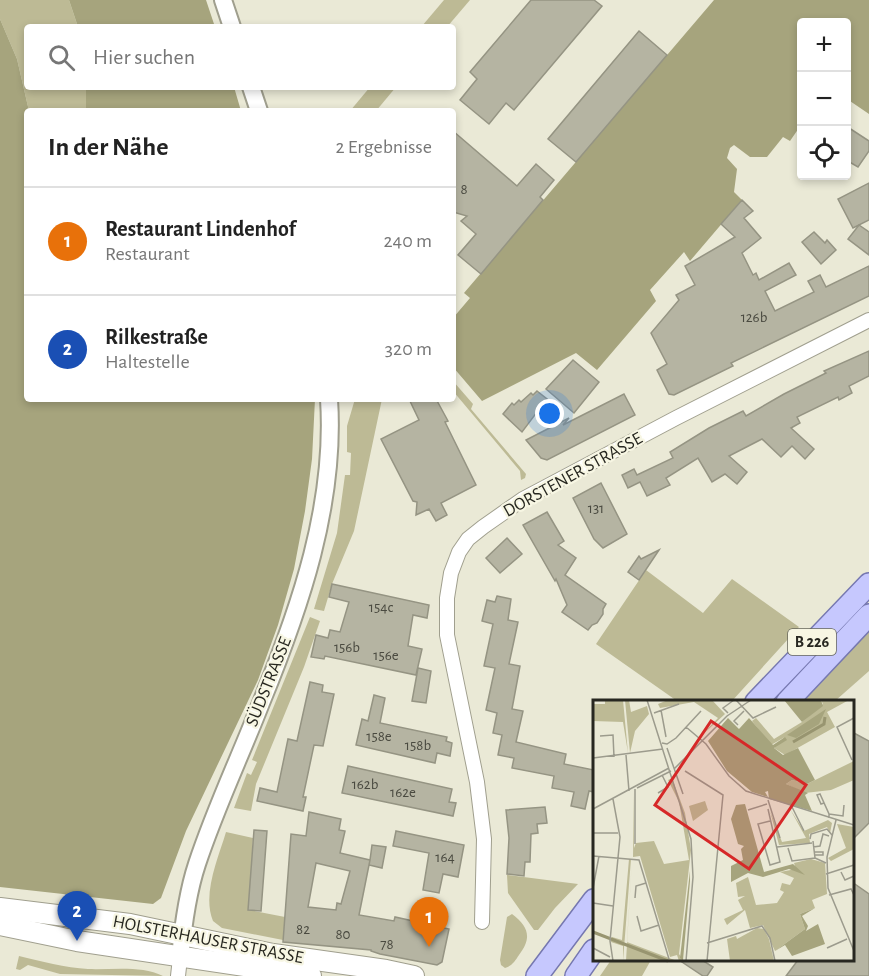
<!DOCTYPE html>
<html lang="de">
<meta charset="utf-8">
<style>
:root{--surface:#fff;--page:#f2f2f2;--text:#222;--muted:#767676;--line:#e0e0e0;--accent:#6964dd}
body{margin:0;font-family:"Alegreya Sans",sans-serif;background:var(--page);color:var(--text)}
.controls{position:absolute;right:18px;top:18px;display:grid;overflow:hidden;border-radius:6px;box-shadow:0 3px 9px #0003}
.controls button{width:54px;height:54px;display:grid;place-items:center;padding:0;border:0;border-bottom:2px solid var(--line);background:var(--surface);color:var(--text);font:30px sans-serif}
.you{position:absolute;left:550px;top:414px;width:21px;height:21px;margin:-15px;border:4px solid #fff;border-radius:50%;background:#1a73e8;box-shadow:0 0 0 9px #1a73e833}
.badge{display:grid;place-items:center;width:39px;height:39px;border-radius:50%;background:var(--accent);color:#fff;font-size:20px;font-weight:700}
.pin{position:absolute;translate:-50% -50px;filter:drop-shadow(0 2px 3px #0008)}
.pin::after{content:'';position:absolute;top:32px;width:21px;height:18px;background:inherit;clip-path:polygon(0 0,100% 0,50% 100%)}
.list{margin:0;padding:0;list-style:none}
h2{display:flex;justify-content:space-between;align-items:center;height:78px;margin:0;padding:0 24px;font-size:26px}
h2 small{font-size:20px;font-weight:400;color:var(--muted)}
.list li{display:grid;grid-template-columns:39px 1fr auto;gap:18px;align-items:center;box-sizing:border-box;height:108px;padding:0 24px;border-top:2px solid var(--line)}
.list b{display:block;font-size:22px;white-space:nowrap}
.list p{margin:0;font-size:20px;white-space:nowrap;color:var(--muted)}
.list em{font-size:20px;font-style:normal;color:var(--muted)}
.icon{flex:none;width:33px;height:33px;fill:none;stroke:currentColor;stroke-width:2;stroke-linecap:round;stroke-linejoin:round}
.map{position:relative;flex:none;width:869px;height:976px;overflow:hidden}
.search{position:absolute;background:var(--surface);box-shadow:0 3px 9px #0003;left:24px;top:24px;width:432px;height:66px;display:flex;align-items:center;gap:15px;box-sizing:border-box;padding:0 21px;border-radius:6px;color:var(--muted);font-size:22px}
.panel{position:absolute;background:var(--surface);box-shadow:0 3px 9px #0003;left:24px;top:108px;width:432px;height:294px;border-radius:6px}
.map>svg:first-child{display:block}
.green{fill:#bdba95}
.forest{fill:#a6a47d}
.building{fill:#b5b4a2;stroke:#959483;stroke-width:1.5;fill-rule:evenodd}
.lines{fill:none;stroke-linecap:round;stroke-linejoin:round}
.minor-casing{stroke:#a09f8e;stroke-width:16}
.tertiary-casing{stroke:#a09f8e;stroke-width:20}
.secondary-casing{stroke:#a09f8e;stroke-width:22}
.primary-casing{stroke:#7678b0;stroke-width:24}
.minor{stroke:#fff;stroke-width:14}
.tertiary{stroke:#fff;stroke-width:16}
.secondary{stroke:#fff;stroke-width:20}
.primary{stroke:#c6c8fe;stroke-width:21}
.labels{text-anchor:middle;dominant-baseline:central;stroke-width:4.5;stroke-linejoin:round;paint-order:stroke}
.number-label{font-size:15px;fill:#4a4a40}
.shield{fill:#f7f6e3;stroke:#65655a;stroke-width:1.5}
.shield-label{font-size:16px;font-weight:bold;fill:#272720}
.street-label{font-size:18px;fill:#272720;stroke:#f7f6e3}
.inset-river{fill:none;stroke:#989570;stroke-width:3}
.inset-road{fill:none;stroke:#9c9b8d;stroke-width:1.5}
.view{fill:#d62828;fill-opacity:0.15;stroke:#d62828;stroke-width:3}
.inset-edge{fill:none;stroke:#272720;stroke-width:3}
</style>
<div class="map">
<svg width="869" height="976" viewBox="0 0 869 976">
<rect width="100%" height="100%" fill="#eae9d6"/>
<!-- green -->
<g class="green">
<path d="M0 0H69L78 27H27V87H86V111H29L17 59 0 19Z"/>
<path d="M444 0H470L447 27 422 26Z"/>
<path d="M370 87H396L376 111H350Z"/>
<path d="M453 381 473 404 471 409 526 474 525 478 521 480 520 471 453 391Z"/>
<path d="M355 399H382L354 531 332 584 324 611 314 609 337 533 345 475H350L351 453 347 452V426Z"/>
<path d="M646 570 703 613 732 579 799 627 732 701H677L596 644Z"/>
<path d="M310 617 320 621 304 667 256 784 251 811 234 808 247 773 251 775 257 762 252 760Z"/>
<path d="M869 631V671L835 701 803 702Z"/>
<path d="M226 832 253 838 249 910 285 917 283 940 222 928 213 921C202 894 218 859 226 832Z"/>
<path d="M507 875H508L578 884 555 908 538 930H534L508 893Z"/>
<path d="M512 914C529 927 532 938 519 955 515 961 512 966 505 968L501 965 500 960 507 917Z"/>
<path d="M19 956C40 961 66 968 88 969 112 970 141 965 163 976L60 974 28 965 20 970 16 969Z"/>
<path d="M611 960H651L642 976H600Z"/>
</g>
<!-- forest -->
<g class="forest">
<path d="M69 0H206L215 27H78Z"/>
<path d="M714 0H869V114L847 99 846 22H802L801 125 790 141 783 137 767 157H750L734 145 730 148 727 158 737 169 734 192 742 200 690 261 684 252 650 290 656 301 597 370 576 353 482 401 453 367V318L470 298 464 293Z"/>
<path d="M0 19 17 59 29 111H27V399H315L312 459 305 511 294 569 278 625 258 680 186 831 161 898 153 904 0 887Z"/>
<path d="M86 87H234L241 111H86Z"/>
</g>
<!-- building -->
<g class="building">
<path d="M531 0H594L602 6 514 110 506 103 489 124 460 100 477 79 470 72Z"/>
<path d="M639 31 667 55 576 162 548 139Z"/>
<path d="M846 126 869 141V151L858 167 846 160Z"/>
<path d="M453 131 517 186 536 164 554 180 540 197 543 200 481 274 458 255 476 234 461 221 467 216 453 212Z"/>
<path d="M869 183V220L853 228 838 199Z"/>
<path d="M742 200 753 211 744 218 761 238 742 253 753 275 756 273 759 280 789 263 796 275 765 291 775 311 814 292 808 281 820 275 826 287 869 266V296L731 363 733 366 674 395 669 394 657 370 667 364 651 333 679 300 676 295 695 285 685 266 735 237 721 224Z"/>
<path d="M859 225 869 232V255L848 239Z"/>
<path d="M814 232 825 243 827 240 836 250 821 264 802 242Z"/>
<path d="M869 351V376L849 386 852 393 839 400 838 397 797 417 800 423 791 428 814 449 805 459 792 446 781 457 762 439 729 456 747 472 737 484 725 474 712 482 698 458 666 478 670 485 647 496 640 482 628 488 622 475 634 469 637 475 673 458 670 452 709 428 743 411 746 416 784 394 826 373 824 371Z"/>
<path d="M573 360 599 382 574 413 546 389Z"/>
<path d="M537 391 547 399 522 432 503 414 512 403 514 405 519 400 521 402 531 393 533 395Z"/>
<path d="M624 394 635 415 547 460 541 458 526 440 569 418 563 425Z"/>
<path d="M409 399H436L448 421 445 422 476 485 441 503 447 515 436 521 429 509 416 515 417 502 413 501 381 439 419 420Z"/>
<path d="M601 483 627 534 603 548 594 539 573 498Z"/>
<path d="M547 512 564 541 558 545 576 558 565 575 606 604 603 609V614L597 623 592 625 588 630 562 612 567 605 556 579 555 581 523 525Z"/>
<path d="M507 538 522 554 500 573 486 558Z"/>
<path d="M659 550 639 580 628 572 639 556 641 559Z"/>
<path d="M332 584 429 605 427 618 413 615 408 646 422 649 416 675 325 656 324 659 311 657 316 635 328 638 330 630 340 632 349 602 329 597Z"/>
<path d="M497 596 511 599 508 620 518 622 509 664 520 666 512 709 523 711 516 742 566 754 564 764 594 770V792L589 791 585 809 571 806 574 792 552 788 554 776 512 768 514 758 498 755 502 735 493 733 497 713 486 710 495 668 484 666 493 624 482 621 487 600 495 602Z"/>
<path d="M418 668 431 671 426 703 412 701Z"/>
<path d="M310 682 323 685 322 692 334 694 323 746 314 745 303 797H306L303 811 257 801 260 788 277 792 288 739 297 741Z"/>
<path d="M374 695 385 698 380 723 447 737 446 741 452 743 450 756 437 753 435 763 356 745 362 719 368 721Z"/>
<path d="M852 732 869 741V823L852 840Z"/>
<path d="M348 766 452 789 449 802 456 803 453 816 342 793Z"/>
<path d="M545 807 547 823 537 824 538 833 531 834 530 862H525L524 876 507 874 509 838 506 810Z"/>
<path d="M309 812 341 819 339 830 345 831 340 853 370 860 372 845 386 847 382 868 369 865 370 860 359 915 394 921 395 917 449 929 442 962 437 965 380 954 371 951V950L283 942 291 834 306 836ZM316 863 350 871 341 904 337 903 336 910 308 907Z"/>
<path d="M254 830 267 831 261 911 248 910Z"/>
<path d="M396 831 464 845 458 877 443 874 439 893 423 890 429 853 393 846Z"/>
<path d="M852 882 869 894V976H786L798 960H852Z"/>
<path d="M679 960H702L713 967 707 976H703Z"/>
</g>
<g class="lines">
<!-- minor casing -->
<g class="minor-casing">
<g id="minor">
<path d="M482 922 484 839 477 782 447 635V598L451 573 459 552 468 539 483 527 523 499 676 418 869 320"/>
<path d="M178 976 180 958"/>
</g>
</g>
<!-- tertiary casing -->
<g class="tertiary-casing">
<g id="tertiary">
<path d="M223 0 232 27"/>
<path d="M251 87 259 111"/>
<path d="M180 958C183 926 187 894 197 864 215 809 240 757 261 703 300 608 336 504 329 399"/>
</g>
</g>
<!-- secondary casing -->
<g class="secondary-casing">
<g id="secondary">
<path d="M0 908 130 924 273 954 386 970 414 976"/>
<path d="M0 925 77 941 311 976"/>
</g>
</g>
<!-- primary casing -->
<g class="primary-casing">
<g id="primary">
<path d="M756 702 869 584"/>
<path d="M787 702 869 615"/>
<path d="M537 976 594 900"/>
<path d="M576 976 594 950"/>
</g>
</g>
<!-- minor -->
<use href="#minor" class="minor"/>
<!-- tertiary -->
<use href="#tertiary" class="tertiary"/>
<!-- secondary -->
<use href="#secondary" class="secondary"/>
<!-- primary -->
<use href="#primary" class="primary"/>
</g>
<g class="labels">
<!-- number labels -->
<g class="number-label">
<text x="464" y="189">8</text>
<text x="754" y="317">126b</text>
<text x="596" y="508">131</text>
<text x="381" y="607">154c</text>
<text x="347" y="647">156b</text>
<text x="386" y="655">156e</text>
<text x="379" y="736">158e</text>
<text x="418" y="745">158b</text>
<text x="365" y="784">162b</text>
<text x="403" y="792">162e</text>
<text x="445" y="857">164</text>
<text x="303" y="929">82</text>
<text x="343" y="934">80</text>
<text x="387" y="944">78</text>
</g>
<!-- shield labels -->
<rect class="shield" x="788" y="629" width="48" height="26" rx="4.5"/>
<g class="shield-label">
<text x="812" y="642">B 226</text>
</g>
<!-- street labels -->
<g class="street-label">
<text transform="translate(573 475) rotate(-29)">DORSTENER STRASSE</text>
<text transform="translate(269 682) rotate(-68)">SÜDSTRASSE</text>
<text transform="translate(208 940) rotate(11)">HOLSTERHAUSER STRASSE</text>
</g>
</g>
<!-- overview -->
<g transform="translate(593 700)">
<rect width="261" height="261" fill="#eae9d6"/>
<path d="M12 0H30L35 53 30 22 0 21 1 4H12ZM32 0H36L38 12 54 6 56 14 42 31 37 53ZM75 0H119L132 14 107 37 125 18 101 2 67 8 65 4ZM228 0H256L234 12 242 27 192 55 181 48 192 37 178 45 159 21 163 18 181 39 209 22 230 4ZM261 61V80L238 90 212 93 193 84 199 80 214 84ZM79 78 92 113 98 150 86 254 91 261H86L84 255 77 257 47 156 40 157 41 92V148L43 143 61 141 71 164 96 160 86 102 75 80ZM112 101 115 110 100 121 96 106ZM197 109 211 131 235 120 239 123 237 133 234 127 216 134 217 143 186 145 177 111 189 142 213 138ZM244 124 261 127V149L238 161 235 158 253 148ZM36 159H38L30 261V246L18 242 19 237 29 240ZM39 159 34 242 84 261H33ZM218 159 232 163 234 194 219 200 222 208 207 214 212 229 182 251 170 225 157 228 152 210 134 225 131 219 150 210 145 200 152 196 145 197 143 183 155 177 163 205 184 203 191 192 187 190 189 183 197 185 201 178 187 172 203 169 201 163ZM164 228 171 229 176 239 181 261H137L134 239 143 236 144 239Z" fill="#bdba95"/>
<path d="M191 0H228L230 6 209 22ZM233 9 226 24 203 38 194 35ZM135 18 146 29 156 18 180 45 192 37 194 40 181 48 190 55 205 48 222 80 214 84 199 80 193 84 215 93 212 95 219 111 176 99 175 91 172 92 175 97 159 92 134 71 115 41ZM152 104 171 172 200 164 212 175 196 169 170 177 155 173 138 182V166L150 160 148 149 151 146 145 144 138 119 143 105ZM97 171V181L90 260 87 258ZM222 208 209 216 215 226 213 231 225 224 232 244 199 256 192 245 182 251 212 229 207 214Z" fill="#a6a47d"/>
<path class="inset-river" d="M200 42 231 24 232 17M0 232 75 261"/>
<path class="inset-road" d="M54 0 98 139 100 177 93 261M143 0 160 18 183 7M68 10 73 37M61 13 86 4M135 13 130 8 141 0M145 25 141 21 151 11M93 27 113 44 136 76 153 91 261 125M7 36 20 35 21 57M69 43 74 44 83 38 108 11M74 48 90 94M33 55 36 91M0 58 70 49M259 60 244 27 261 18M81 69 134 16 158 0M92 71 130 95 114 261M44 88 78 71M65 93 75 87 69 75M175 100 187 138M231 103 228 104 224 95 227 94 236 114V118M199 107 211 131M0 109 76 68M175 109 187 162 177 165 165 124 177 121M155 110 174 104M236 114 250 116 251 105M243 120 234 157 235 188 261 251M0 133H25M217 139 218 134 234 129 239 135M220 141 222 158 233 163M42 144V89M184 147 219 143M220 147 227 146 230 134 236 136M195 148 199 161 222 158M221 152H230V155H221M0 156 46 160 76 259M248 172 252 180 261 176M233 174 261 165M0 188 6 156M236 195 258 189 261 195M42 198 43 186 53 183M0 203 20 206M44 216 48 231 66 225M114 243 169 226 177 238 182 261M0 248 17 257M234 248 254 239M20 261 17 241 27 137 20 99"/>
<path class="view" d="M118 21 213 85 156 169 62 105Z"/>
<rect width="261" height="261" class="inset-edge"/>
</g>
</svg>
<div class="controls">
<button>+</button>
<button>−</button>
<button><svg class="icon" aria-label="locate" viewBox="0 0 24 24"><circle cx="12" cy="12" r="6"/><path d="M12 2v4M12 18v4M2 12h4M18 12h4"/></svg></button>
</div>
<div class="you"></div>
<div class="pin badge" style="left:429px;top:947px;background:#e8710a">1</div>
<div class="pin badge" style="left:77px;top:941px;background:#1a4fb4">2</div>
<div class="search"><svg class="icon" aria-label="search" viewBox="0 0 24 24"><circle cx="10" cy="10" r="6"/><path d="M15 15l6 6"/></svg>Hier suchen</div>
<section class="panel">
<h2>In der Nähe<small>2 Ergebnisse</small></h2>
<ul class="list">
<li><span class="badge" style="background:#e8710a">1</span><div><b>Restaurant Lindenhof</b><p>Restaurant</p></div><em>240 m</em></li>
<li><span class="badge" style="background:#1a4fb4">2</span><div><b>Rilkestraße</b><p>Haltestelle</p></div><em>320 m</em></li>
</ul>
</section>
</div>
